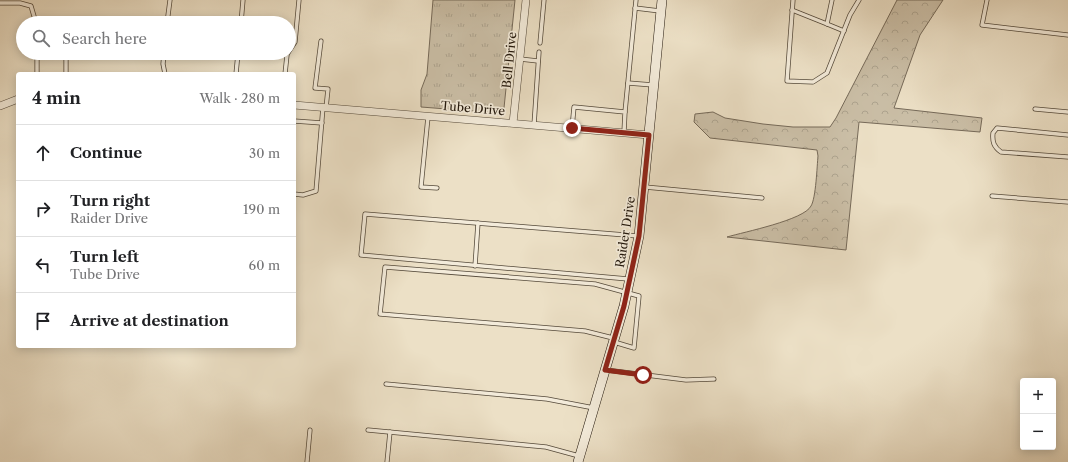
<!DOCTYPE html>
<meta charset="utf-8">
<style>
:root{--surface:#fff;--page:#f2f2f2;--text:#202124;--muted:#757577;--line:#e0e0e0}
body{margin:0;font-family:"Libre Caslon Text",serif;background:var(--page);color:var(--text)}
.controls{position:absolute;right:12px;bottom:12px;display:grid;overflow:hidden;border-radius:4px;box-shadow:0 2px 10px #0003}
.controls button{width:36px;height:36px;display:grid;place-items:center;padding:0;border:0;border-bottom:1px solid var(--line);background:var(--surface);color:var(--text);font:20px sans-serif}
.stop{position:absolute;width:12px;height:12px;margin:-9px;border:3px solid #8f2418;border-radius:50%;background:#fff}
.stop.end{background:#8f2418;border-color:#fff;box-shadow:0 1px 4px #0008}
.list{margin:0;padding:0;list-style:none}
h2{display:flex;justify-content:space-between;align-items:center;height:52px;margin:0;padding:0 16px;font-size:17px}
h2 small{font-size:13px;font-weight:400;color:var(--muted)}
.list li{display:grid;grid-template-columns:26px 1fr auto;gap:12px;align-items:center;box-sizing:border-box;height:56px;padding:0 16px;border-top:1px solid var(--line)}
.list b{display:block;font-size:15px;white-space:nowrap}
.list p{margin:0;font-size:13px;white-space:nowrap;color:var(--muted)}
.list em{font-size:13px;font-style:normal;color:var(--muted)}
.icon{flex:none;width:22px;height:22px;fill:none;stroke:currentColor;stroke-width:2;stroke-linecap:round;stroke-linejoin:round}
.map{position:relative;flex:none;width:1068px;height:462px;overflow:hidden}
.search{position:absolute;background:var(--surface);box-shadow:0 2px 10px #0003;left:16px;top:16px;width:280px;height:44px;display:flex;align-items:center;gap:10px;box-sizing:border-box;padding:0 14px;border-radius:22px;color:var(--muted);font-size:15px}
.panel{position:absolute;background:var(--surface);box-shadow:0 2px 10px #0003;left:16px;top:72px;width:280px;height:276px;border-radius:4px}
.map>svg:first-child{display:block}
.grass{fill:url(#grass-tufts);stroke:#766a59}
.forest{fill:url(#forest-crowns);stroke:#766a59}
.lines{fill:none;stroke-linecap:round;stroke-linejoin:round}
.lane-casing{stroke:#54493a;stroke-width:5}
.street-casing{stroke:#54493a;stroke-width:8}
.secondary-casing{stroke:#22170c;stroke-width:10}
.lane{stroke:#f3ebda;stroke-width:3.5}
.street{stroke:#f3ebda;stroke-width:7}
.secondary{stroke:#f3ebda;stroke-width:9}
.route{stroke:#8f2418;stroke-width:5}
.labels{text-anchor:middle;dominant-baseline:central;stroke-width:3.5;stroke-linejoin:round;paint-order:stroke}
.street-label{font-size:12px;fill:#22170c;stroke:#f3ebda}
</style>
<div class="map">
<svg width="1068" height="462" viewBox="0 0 1068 462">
<defs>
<pattern id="grass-tufts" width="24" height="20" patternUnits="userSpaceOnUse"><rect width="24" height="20" fill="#cabea6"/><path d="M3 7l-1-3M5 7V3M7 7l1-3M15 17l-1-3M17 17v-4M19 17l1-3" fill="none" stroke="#ada38e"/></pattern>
<pattern id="forest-crowns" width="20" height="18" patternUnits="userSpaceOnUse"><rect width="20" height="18" fill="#cabea6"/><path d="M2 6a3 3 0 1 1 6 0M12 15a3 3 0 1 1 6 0" fill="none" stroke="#ada38e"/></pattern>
</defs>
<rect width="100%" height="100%" fill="#ece0c6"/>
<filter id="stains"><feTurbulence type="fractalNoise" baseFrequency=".005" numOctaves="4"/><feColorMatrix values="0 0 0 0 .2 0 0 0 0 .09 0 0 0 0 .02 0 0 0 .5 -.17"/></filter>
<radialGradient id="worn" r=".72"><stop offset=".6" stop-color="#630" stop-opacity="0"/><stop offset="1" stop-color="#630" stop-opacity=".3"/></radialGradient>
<!-- grass -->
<path class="grass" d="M433 0H515L504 108 499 113 421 107V90L427 74Z"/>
<!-- forest -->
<path class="forest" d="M897 0H943L920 35 894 108 982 118 980 132 859 122 846 250 727 237C744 232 804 220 811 206 816 198 817 166 818 156L817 150 710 138 694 122 695 114 713 112 725 118 763 124 793 127H830L836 118Z"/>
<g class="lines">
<!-- lane casing -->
<g class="lane-casing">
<g id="lane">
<path d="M793 0 787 81 813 82 827 73 850 15 859 0"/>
<path d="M832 0 827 24 844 31"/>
<path d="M987 0 982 25 1068 35"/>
<path d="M0 3H20L31 6 36 23"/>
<path d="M635 8 660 11"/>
<path d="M792 10 827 24"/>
<path d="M167 23 170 0"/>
<path d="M241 23 243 0"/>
<path d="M321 41 315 88 328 89 326 108"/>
<path d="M540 43 544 0"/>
<path d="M289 51 295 42 299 0"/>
<path d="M37 53V74"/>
<path d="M164 53 163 64 165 74"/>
<path d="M520 59 538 61"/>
<path d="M66 74V53"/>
<path d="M236 74 238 53"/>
<path d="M285 74 287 55 288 53"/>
<path d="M628 83 653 85"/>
<path d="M1035 109 1068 112"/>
<path d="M625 112 636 0"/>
<path d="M428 117 421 187 437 188"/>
<path d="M294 121 322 123"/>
<path d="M534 125 539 52"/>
<path d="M572 128 574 107 625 112 624 132"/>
<path d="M1068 135 997 128 993 133C992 142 994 147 1001 152L1068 157"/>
<path d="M645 187 762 198"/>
<path d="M294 194 303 195 316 191 323 107"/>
<path d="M992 196 1068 202"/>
<path d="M475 266 478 223"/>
<path d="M628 279 361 255 365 214 638 236"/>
<path d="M613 338 585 331 380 314 385 267 595 284 639 296 634 348 614 342"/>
<path d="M606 370 686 380 714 379"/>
<path d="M386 384 547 399 594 408"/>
<path d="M368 430 546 447 579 456"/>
<path d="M307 462 310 430"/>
<path d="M387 462 390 432"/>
</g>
</g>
<!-- street casing -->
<g class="street-casing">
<g id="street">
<path d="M294 105 649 135"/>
<path d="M0 106 18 99"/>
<path d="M513 123 526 0"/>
</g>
</g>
<!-- secondary casing -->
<g class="secondary-casing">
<path id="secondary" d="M578 462 624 306 639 236 662 0"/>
</g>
<!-- lane -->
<use href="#lane" class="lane"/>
<!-- street -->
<use href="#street" class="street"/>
<!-- secondary -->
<use href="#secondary" class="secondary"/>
</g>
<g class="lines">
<!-- route -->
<path class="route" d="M572 128 649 135 639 236 624 306 605 370 643 375"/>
</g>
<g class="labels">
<!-- street labels -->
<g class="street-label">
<text transform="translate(509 60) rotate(-84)">Bell Drive</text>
<text transform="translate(473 108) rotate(5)">Tube Drive</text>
<text transform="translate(625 232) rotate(-81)">Raider Drive</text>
</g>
</g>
<rect width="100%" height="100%" filter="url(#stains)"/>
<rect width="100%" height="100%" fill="url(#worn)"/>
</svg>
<div class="controls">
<button>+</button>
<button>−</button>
</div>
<div class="stop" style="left:643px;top:375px"></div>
<div class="stop end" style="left:572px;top:128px"></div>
<div class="search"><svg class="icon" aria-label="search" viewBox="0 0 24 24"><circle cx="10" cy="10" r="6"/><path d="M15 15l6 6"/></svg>Search here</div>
<section class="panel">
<h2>4 min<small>Walk · 280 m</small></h2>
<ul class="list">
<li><svg class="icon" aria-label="ahead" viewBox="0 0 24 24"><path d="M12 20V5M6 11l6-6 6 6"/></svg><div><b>Continue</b></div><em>30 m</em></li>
<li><svg class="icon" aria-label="right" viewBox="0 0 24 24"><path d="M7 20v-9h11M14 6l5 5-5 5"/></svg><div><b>Turn right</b><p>Raider Drive</p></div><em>190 m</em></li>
<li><svg class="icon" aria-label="left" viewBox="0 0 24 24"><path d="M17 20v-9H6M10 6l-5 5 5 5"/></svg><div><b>Turn left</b><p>Tube Drive</p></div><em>60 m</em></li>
<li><svg class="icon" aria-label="arrive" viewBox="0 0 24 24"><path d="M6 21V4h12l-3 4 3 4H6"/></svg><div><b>Arrive at destination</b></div></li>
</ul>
</section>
</div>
